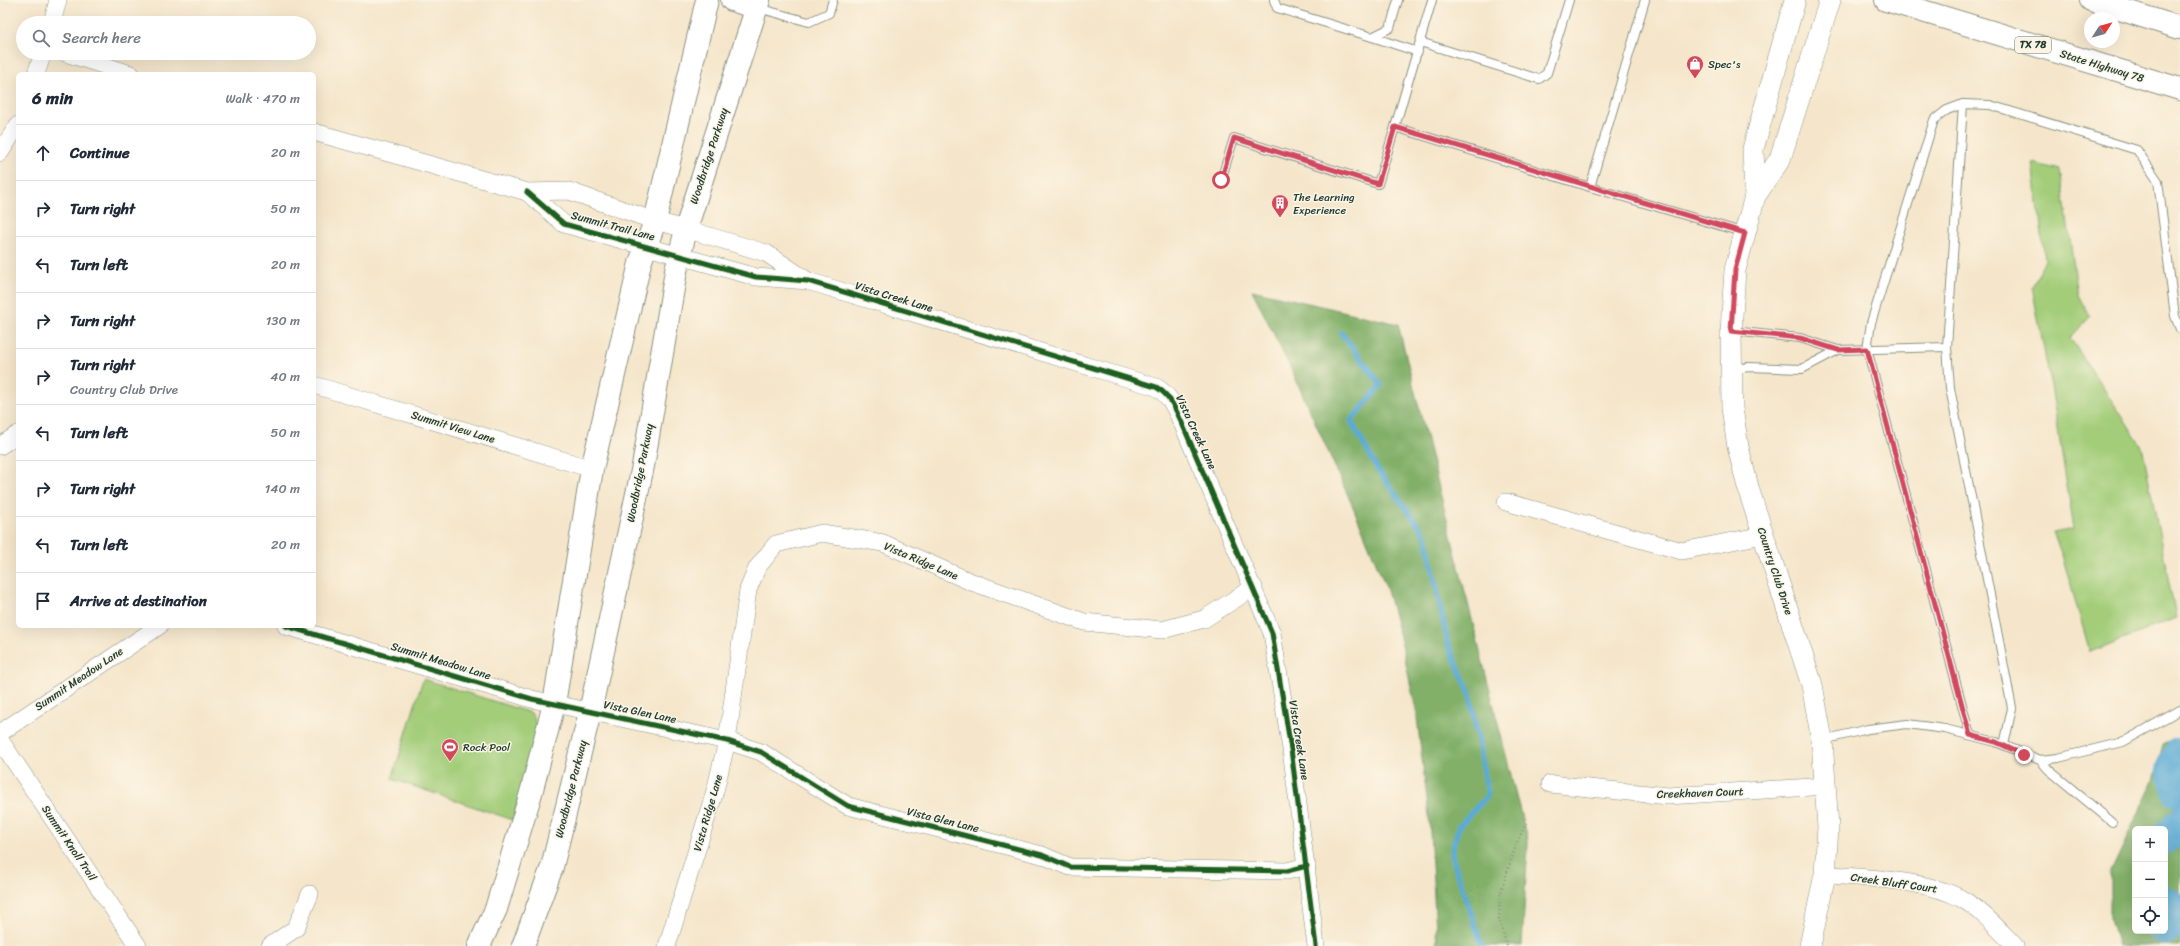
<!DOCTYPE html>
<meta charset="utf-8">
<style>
:root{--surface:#fff;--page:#f6f6f7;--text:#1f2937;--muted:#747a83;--line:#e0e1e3}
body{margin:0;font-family:Sriracha,sans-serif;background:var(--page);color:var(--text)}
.controls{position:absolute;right:12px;bottom:12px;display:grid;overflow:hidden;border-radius:6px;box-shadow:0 4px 16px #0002}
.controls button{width:36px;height:36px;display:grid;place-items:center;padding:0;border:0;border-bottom:1px solid var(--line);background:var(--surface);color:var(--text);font:20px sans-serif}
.compass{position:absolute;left:2084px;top:12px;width:36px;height:36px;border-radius:50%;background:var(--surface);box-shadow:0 4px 16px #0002;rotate:54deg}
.stop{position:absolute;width:12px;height:12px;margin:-9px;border:3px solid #d1495b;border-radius:50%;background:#fff}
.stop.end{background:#d1495b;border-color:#fff;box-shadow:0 1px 4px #0008}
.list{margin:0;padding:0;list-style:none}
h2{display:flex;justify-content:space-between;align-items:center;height:52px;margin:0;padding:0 16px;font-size:17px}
h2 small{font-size:13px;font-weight:400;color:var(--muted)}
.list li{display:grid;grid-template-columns:26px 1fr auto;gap:12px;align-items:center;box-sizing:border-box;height:56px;padding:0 16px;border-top:1px solid var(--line)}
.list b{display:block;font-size:15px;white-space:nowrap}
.list p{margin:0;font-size:13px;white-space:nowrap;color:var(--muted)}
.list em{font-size:13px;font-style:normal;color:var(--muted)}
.icon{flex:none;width:22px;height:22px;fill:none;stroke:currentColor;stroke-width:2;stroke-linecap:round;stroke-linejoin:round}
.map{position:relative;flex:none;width:2180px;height:946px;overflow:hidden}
.search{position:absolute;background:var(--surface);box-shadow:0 4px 16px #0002;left:16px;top:16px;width:300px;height:44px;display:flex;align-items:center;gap:10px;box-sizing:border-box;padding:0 14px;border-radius:22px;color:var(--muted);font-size:15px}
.panel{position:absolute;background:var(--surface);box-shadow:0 4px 16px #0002;left:16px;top:72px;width:300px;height:556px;border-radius:6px}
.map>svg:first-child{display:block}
.green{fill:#a3cd79;stroke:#618556}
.forest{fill:#82b069;stroke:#50764e;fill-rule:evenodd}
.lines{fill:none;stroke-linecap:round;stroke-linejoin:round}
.stream{stroke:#5babd6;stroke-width:5.5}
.river{stroke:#5babd6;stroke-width:33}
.service-casing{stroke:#8a9280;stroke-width:10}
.minor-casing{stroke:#8a9280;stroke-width:18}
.tertiary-casing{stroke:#8a9280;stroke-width:22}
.secondary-casing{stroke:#8a9280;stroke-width:24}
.primary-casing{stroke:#8a9280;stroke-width:24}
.path{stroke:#8a9280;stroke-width:2.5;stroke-dasharray:1 3;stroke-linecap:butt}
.service{stroke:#fff;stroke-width:8}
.minor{stroke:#fff;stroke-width:17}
.tertiary{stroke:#fff;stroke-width:21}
.secondary{stroke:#fff;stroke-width:22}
.primary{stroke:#fff;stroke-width:22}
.cycleway-casing{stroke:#fcf5e5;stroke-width:8}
.cycleway{stroke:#1b5e20;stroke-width:5}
.route{stroke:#d1495b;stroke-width:5}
.labels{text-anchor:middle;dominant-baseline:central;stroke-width:3;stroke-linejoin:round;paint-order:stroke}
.shield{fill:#fcf5e5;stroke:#617469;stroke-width:1}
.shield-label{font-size:10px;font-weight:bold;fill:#1f3d34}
.poi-label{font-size:11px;fill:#1f3d34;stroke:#fcf5e5;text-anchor:start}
.street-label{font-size:11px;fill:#1f3d34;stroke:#fcf5e5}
</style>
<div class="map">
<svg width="2180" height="946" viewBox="0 0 2180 946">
<rect width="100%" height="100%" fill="#fcf5e5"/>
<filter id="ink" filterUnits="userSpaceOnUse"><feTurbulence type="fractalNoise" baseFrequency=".025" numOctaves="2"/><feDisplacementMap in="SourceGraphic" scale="8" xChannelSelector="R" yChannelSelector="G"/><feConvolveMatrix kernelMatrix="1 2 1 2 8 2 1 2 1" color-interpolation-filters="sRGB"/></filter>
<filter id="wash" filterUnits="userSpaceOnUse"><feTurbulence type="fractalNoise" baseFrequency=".012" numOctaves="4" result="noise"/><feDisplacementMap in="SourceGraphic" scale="16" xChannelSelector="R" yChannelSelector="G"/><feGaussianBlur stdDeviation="0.9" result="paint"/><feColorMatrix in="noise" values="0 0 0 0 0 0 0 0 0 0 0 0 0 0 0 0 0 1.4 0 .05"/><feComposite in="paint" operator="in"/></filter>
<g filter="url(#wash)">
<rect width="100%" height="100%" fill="#f5e6cb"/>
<!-- green -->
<g class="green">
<path d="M2033 163 2060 170 2078 295 2090 317 2070 338 2142 446 2176 618 2090 652 2062 555 2053 533 2074 529 2052 392 2032 287 2045 260Z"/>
<path d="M423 679 531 713 534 718 537 729 513 820 392 779Z"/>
</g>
<!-- forest -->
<g class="forest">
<path d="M1252 290 1398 324 1528 843 1522 946H1437L1429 816 1416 710 1401 641 1386 587 1354 509 1293 373Z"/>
<path d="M2180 739V946H2118L2110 920V874L2154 780 2163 744ZM2135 829H2165V931H2135Z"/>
</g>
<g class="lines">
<!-- stream -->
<path class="stream" d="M1341 333 1381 385 1351 421 1378 470 1426 536 1448 644 1470 694 1488 795 1459 826 1451 854 1482 946"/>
<!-- river -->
<g class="river">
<path d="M2180 754 2172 767 2180 792"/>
<path d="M2165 838 2180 825"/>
<path d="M2165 902 2176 908V917L2165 929"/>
</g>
</g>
</g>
<g filter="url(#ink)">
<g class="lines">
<!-- service casing -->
<g class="service-casing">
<g id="service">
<path d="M1274 0 1277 8 1372 37 1390 28 1398 0"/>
<path d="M1432 0 1395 127 1590 187"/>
<path d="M1645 0 1590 187 1745 233"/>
<path d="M758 8 809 22 829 13 833 0"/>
<path d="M1372 37 1418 52"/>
<path d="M1420 42 1539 79 1547 73 1569 0"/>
<path d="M1963 104 1947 347 1950 388 2012 708 2004 745"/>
<path d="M1221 180 1234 138 1378 184 1395 127"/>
<path d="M1732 331 1800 338 1838 350 1947 347"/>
<path d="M1732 370 1748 367 1802 369 1838 350"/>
<path d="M1970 735 1867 349 1871 323 1934 120 1947 110 1963 104 1990 105 2137 150 2158 181 2175 316 2180 329"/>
<path d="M1823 740 1868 729 1907 724 1945 729 1996 742 2040 760 2058 758 2123 742 2180 710"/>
<path d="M2040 760 2049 770 2112 822"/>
</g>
</g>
<!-- minor casing -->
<g class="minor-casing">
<g id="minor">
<path d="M52 23 58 0"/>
<path d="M65 53 131 74"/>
<path d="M36 74 43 53"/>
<path d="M314 132 527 192 569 191 655 221 686 229 766 253 808 281"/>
<path d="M0 153 18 125"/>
<path d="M527 192 564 224 756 277 808 281 1156 387C1170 395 1175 408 1182 423L1272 633 1291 749 1316 946"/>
<path d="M314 385 592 469"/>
<path d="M0 446 18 434"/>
<path d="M1506 502 1682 551 1763 535"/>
<path d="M286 626 532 699 727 741 761 752 848 806 1042 855 1070 867 1287 871 1307 866"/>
<path d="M0 733 159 626"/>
<path d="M0 740 138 946"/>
<path d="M1550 784 1668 796 1827 786"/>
<path d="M1825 874C1865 879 1926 879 1960 898 1981 909 1998 929 2015 946"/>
<path d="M270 946 296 928 310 894"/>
<path d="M667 946 715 791 727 741 748 590 757 568 776 544 822 533 883 543 969 581 1084 622 1162 630 1204 619 1254 587"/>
</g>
</g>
<!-- tertiary casing -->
<g class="tertiary-casing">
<g id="tertiary">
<path d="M1755 196 1753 149 1795 0"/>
<path d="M1810 946 1825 874 1828 827 1822 740 1812 685 1749 491 1738 447 1732 408 1731 331 1735 270 1755 196 1780 159 1830 0"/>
</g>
</g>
<!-- secondary casing -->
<g class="secondary-casing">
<g id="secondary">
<path d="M732 0 757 8"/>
<path d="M479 946 496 909 531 793 554 704 592 469 640 263 655 221 707 0"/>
<path d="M523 946 552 867 590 712 643 466 676 271 686 229 759 0"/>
</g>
</g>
<!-- primary casing -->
<g class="primary-casing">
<g id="primary">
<path d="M1886 0 2180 89"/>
<path d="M2091 0 2180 28"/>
</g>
</g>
<!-- path -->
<path class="path" d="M1507 946 1499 919 1500 894 1516 845 1526 823"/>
<!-- service -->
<use href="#service" class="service"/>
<!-- minor -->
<use href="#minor" class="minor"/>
<!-- tertiary -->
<use href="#tertiary" class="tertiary"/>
<!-- secondary -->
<use href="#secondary" class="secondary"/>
<!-- primary -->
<use href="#primary" class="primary"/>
<!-- cycleway casing -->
<g class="cycleway-casing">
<g id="cycleway">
<path d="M527 192 564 224 756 277 808 281 1156 387C1170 395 1175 408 1182 423L1272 633 1291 749 1316 946"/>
<path d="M286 626 532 699 727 741 761 752 848 806 1042 855 1070 867 1287 871 1307 866"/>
</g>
</g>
<!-- cycleway -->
<use href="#cycleway" class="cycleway"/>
</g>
</g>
<g class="lines" filter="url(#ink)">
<!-- route -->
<path class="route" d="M1221 180 1234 138 1378 184 1395 127 1745 233 1735 270 1731 331 1800 338 1838 350 1867 349 1970 735 1996 742 2024 755"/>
</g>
<!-- icons -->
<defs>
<g id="shop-pin" transform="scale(0.9)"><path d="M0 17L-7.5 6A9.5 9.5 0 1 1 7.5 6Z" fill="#d1495b" stroke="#fcf5e5"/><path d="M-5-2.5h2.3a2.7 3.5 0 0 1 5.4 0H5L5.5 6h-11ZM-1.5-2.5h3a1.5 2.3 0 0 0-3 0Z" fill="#fff"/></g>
<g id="building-pin" transform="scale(0.9)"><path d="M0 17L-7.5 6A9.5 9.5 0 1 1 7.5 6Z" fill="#d1495b" stroke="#fcf5e5"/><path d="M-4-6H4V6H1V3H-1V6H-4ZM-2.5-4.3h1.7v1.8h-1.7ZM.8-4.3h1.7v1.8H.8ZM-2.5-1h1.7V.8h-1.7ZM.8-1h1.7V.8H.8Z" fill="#fff"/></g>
<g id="stadium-pin" transform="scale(0.9)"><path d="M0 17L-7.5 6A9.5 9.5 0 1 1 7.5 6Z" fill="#d1495b" stroke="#fcf5e5"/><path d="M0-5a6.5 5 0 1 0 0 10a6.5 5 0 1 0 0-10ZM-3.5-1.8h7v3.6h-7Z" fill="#fff"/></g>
</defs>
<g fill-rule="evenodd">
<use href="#shop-pin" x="1695" y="64"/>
<use href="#building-pin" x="1280" y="203"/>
<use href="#stadium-pin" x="450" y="747"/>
</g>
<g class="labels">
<!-- shield labels -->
<rect class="shield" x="2015" y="37" width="36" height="16" rx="3"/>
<g class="shield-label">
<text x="2033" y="45">TX 78</text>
</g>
<!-- poi labels -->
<g class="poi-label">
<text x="1708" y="64">Spec's</text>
<text x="1293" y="197">The Learning<tspan x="1293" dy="13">Experience</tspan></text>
<text x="463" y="747">Rock Pool</text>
</g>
<!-- street labels -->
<g class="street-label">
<text transform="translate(2102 66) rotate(17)">State Highway 78</text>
<text transform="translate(709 156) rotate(-72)">Woodbridge Parkway</text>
<text transform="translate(613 226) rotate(15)">Summit Trail Lane</text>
<text transform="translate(894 297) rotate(17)">Vista Creek Lane</text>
<text transform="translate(453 427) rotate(17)">Summit View Lane</text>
<text transform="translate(1196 432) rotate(65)">Vista Creek Lane</text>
<text transform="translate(640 473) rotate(-79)">Woodbridge Parkway</text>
<text transform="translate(921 561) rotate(23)">Vista Ridge Lane</text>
<text transform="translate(1775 571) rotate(72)">Country Club Drive</text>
<text transform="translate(441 661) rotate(17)">Summit Meadow Lane</text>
<text transform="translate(79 679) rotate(-34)">Summit Meadow Lane</text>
<text transform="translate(640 712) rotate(12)">Vista Glen Lane</text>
<text transform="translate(1299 740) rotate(81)">Vista Creek Lane</text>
<text transform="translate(571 789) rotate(-76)">Woodbridge Parkway</text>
<text transform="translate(1700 793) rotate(-2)">Creekhaven Court</text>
<text transform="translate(708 813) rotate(-74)">Vista Ridge Lane</text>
<text transform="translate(943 820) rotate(14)">Vista Glen Lane</text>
<text transform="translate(69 843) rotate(56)">Summit Knoll Trail</text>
<text transform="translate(1894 883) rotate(8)">Creek Bluff Court</text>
</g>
</g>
</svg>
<div class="controls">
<button>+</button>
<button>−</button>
<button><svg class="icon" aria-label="locate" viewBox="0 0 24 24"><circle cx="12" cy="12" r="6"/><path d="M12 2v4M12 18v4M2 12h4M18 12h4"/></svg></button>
</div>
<svg class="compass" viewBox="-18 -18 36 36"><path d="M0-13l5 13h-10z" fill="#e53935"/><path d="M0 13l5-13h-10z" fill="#747a83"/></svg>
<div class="stop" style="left:1221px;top:180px"></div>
<div class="stop end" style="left:2024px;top:755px"></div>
<div class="search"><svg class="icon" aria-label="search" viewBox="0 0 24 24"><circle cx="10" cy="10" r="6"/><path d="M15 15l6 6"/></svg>Search here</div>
<section class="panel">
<h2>6 min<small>Walk · 470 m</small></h2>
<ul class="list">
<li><svg class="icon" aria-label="ahead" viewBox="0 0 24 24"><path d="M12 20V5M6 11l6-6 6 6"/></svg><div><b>Continue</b></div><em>20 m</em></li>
<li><svg class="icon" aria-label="right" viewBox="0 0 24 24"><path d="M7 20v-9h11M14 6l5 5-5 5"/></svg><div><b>Turn right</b></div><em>50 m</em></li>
<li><svg class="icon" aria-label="left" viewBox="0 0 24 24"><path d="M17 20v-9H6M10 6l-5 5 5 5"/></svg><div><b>Turn left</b></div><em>20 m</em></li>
<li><svg class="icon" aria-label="right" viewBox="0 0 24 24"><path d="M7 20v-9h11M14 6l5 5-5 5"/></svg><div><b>Turn right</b></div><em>130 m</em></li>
<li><svg class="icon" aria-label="right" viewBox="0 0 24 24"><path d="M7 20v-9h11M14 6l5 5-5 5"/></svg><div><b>Turn right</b><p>Country Club Drive</p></div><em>40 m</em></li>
<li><svg class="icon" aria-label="left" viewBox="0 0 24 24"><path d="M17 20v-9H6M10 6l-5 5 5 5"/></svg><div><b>Turn left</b></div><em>50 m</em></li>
<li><svg class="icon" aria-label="right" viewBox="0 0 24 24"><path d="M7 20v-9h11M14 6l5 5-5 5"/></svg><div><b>Turn right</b></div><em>140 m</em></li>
<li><svg class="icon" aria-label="left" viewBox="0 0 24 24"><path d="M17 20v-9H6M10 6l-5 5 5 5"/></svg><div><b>Turn left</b></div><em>20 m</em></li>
<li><svg class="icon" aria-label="arrive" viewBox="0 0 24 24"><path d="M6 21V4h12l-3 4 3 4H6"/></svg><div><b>Arrive at destination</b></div></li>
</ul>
</section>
</div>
